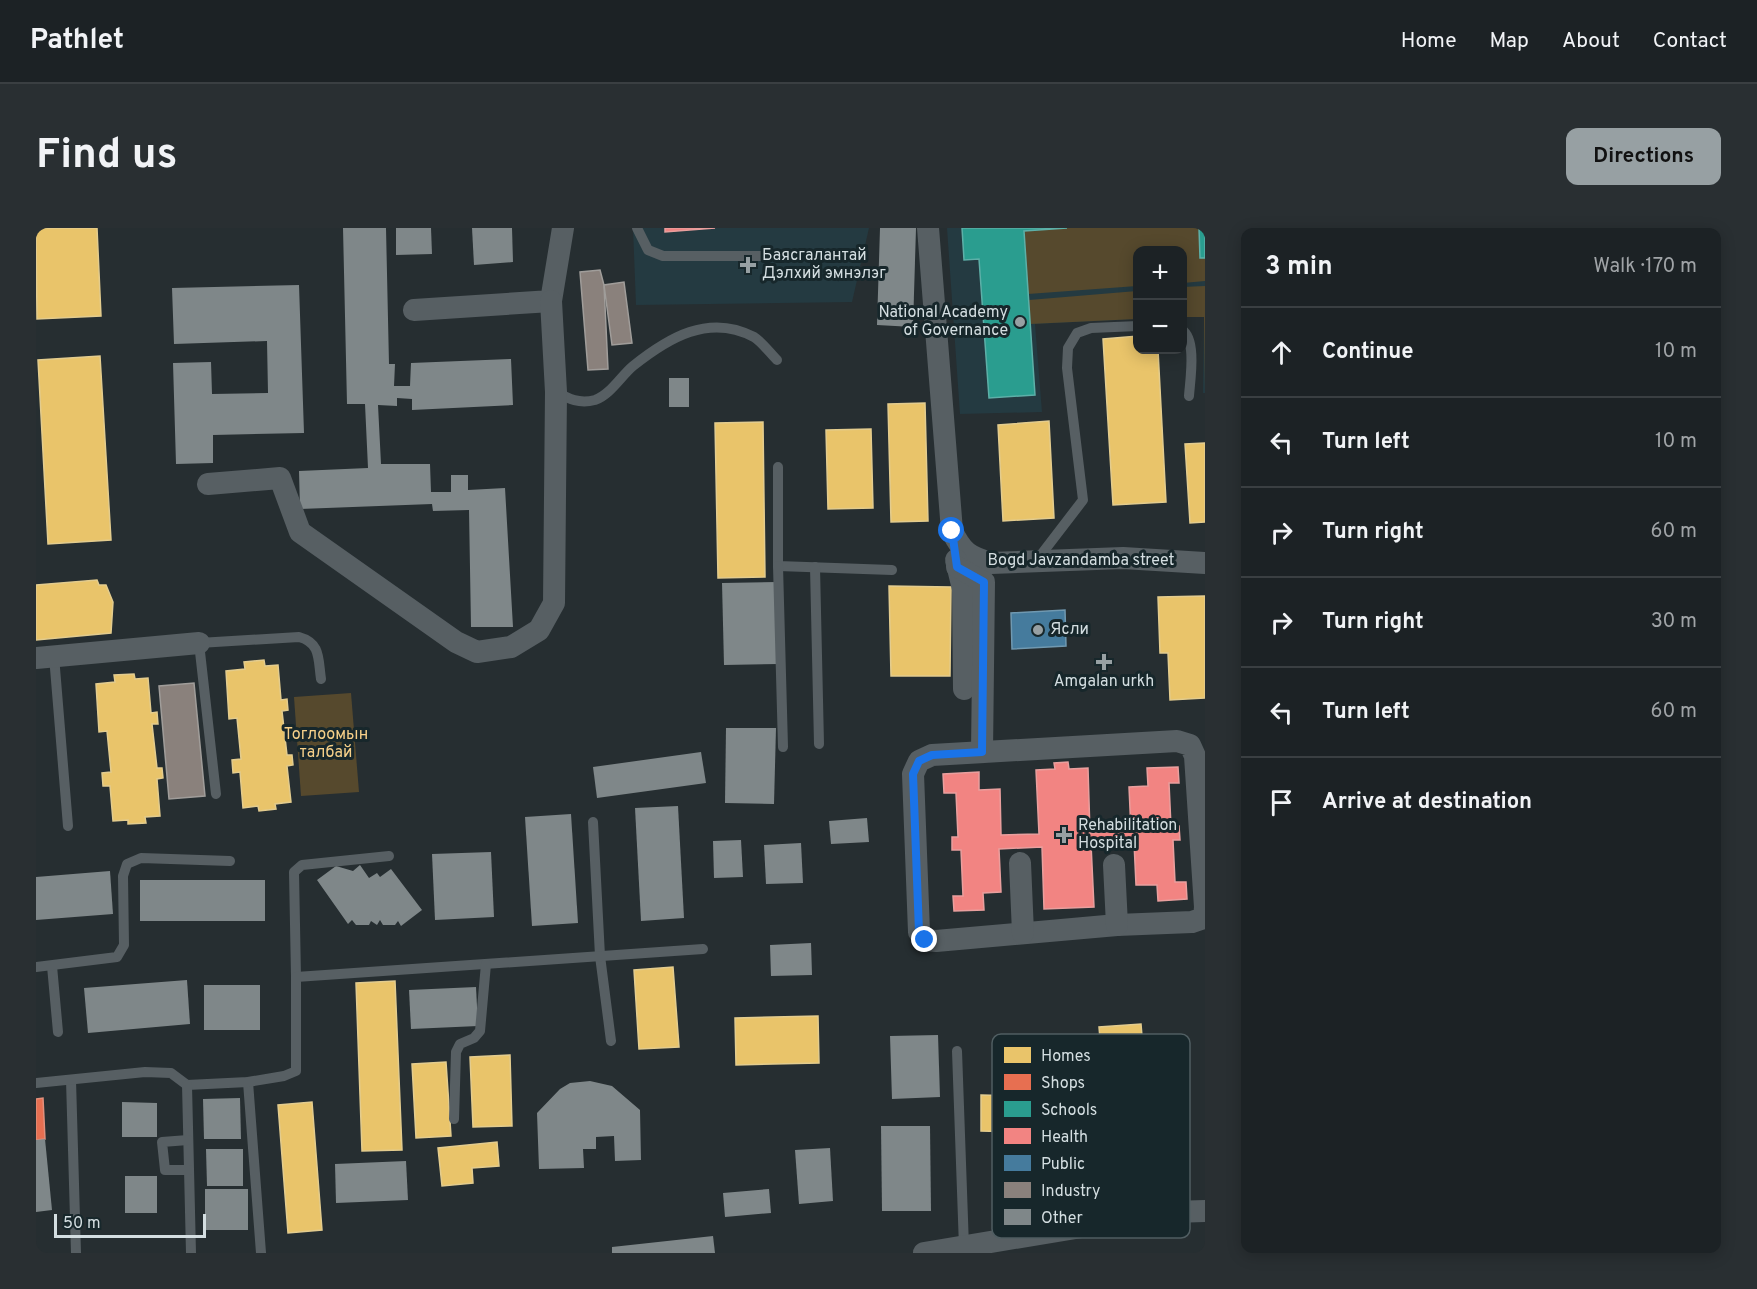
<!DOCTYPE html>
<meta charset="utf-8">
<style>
:root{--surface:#1c2225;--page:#292f32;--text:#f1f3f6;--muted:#a0a4a7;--line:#3a3f42;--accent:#97a0a3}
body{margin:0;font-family:Overpass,sans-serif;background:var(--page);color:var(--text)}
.controls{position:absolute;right:18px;top:18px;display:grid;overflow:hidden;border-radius:12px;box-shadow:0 3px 15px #0003}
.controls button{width:54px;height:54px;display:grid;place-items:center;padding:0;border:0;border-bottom:2px solid var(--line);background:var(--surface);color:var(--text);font:30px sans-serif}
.scale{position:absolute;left:18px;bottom:15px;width:152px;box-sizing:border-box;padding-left:6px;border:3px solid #d4dee1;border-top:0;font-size:16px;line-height:21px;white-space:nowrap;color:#d4dee1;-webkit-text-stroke:4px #17272b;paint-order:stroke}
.stop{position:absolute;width:18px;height:18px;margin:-14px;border:4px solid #1a73e8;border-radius:50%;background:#fff}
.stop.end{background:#1a73e8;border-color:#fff;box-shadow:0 2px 6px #0008}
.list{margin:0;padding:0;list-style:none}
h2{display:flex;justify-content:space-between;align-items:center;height:78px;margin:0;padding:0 24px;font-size:26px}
h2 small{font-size:20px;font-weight:400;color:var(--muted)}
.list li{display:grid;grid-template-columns:39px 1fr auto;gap:18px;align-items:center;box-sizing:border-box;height:90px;padding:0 24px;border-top:2px solid var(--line)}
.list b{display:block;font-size:22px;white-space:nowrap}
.list em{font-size:20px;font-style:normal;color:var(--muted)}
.icon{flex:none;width:33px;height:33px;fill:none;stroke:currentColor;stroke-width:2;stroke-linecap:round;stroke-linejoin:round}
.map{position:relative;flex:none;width:1169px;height:1025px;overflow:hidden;border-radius:12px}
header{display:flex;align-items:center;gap:36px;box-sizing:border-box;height:84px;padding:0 30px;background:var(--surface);border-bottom:2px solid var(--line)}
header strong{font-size:28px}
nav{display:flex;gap:33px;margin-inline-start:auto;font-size:21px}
.intro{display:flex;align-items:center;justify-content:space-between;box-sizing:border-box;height:144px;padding:0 36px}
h1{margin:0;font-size:42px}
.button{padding:15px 27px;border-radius:12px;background:var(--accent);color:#111;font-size:21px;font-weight:700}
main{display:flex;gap:36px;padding:0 36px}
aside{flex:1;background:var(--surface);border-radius:12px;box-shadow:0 3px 15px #0003}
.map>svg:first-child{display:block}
.built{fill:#243a41}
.green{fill:#56492d}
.homes{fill:#e9c46a;stroke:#e3cc8e;stroke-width:1.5}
.shops{fill:#e76f51;stroke:#e1907c;stroke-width:1.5}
.schools{fill:#2a9d8f;stroke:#5db0a8;stroke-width:1.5}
.health{fill:#f28482;stroke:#e99f9e;stroke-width:1.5}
.public{fill:#457b9d;stroke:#7099b1;stroke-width:1.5}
.industry{fill:#8a817c;stroke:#a09d9a;stroke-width:1.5}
.building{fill:#7f8789}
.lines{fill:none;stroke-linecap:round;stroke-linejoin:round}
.lane{stroke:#575f63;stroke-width:10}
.street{stroke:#575f63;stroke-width:22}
.route{stroke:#1a73e8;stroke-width:8}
.poi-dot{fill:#97a0a3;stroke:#17272b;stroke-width:2}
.labels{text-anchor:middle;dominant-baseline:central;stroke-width:6;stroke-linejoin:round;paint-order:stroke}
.poi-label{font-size:16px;fill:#d4dee1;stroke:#17272b;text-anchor:start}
.street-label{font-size:16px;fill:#d4dee1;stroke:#17272b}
.park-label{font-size:16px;fill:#f6d089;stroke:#17272b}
.key{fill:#17272b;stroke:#505e62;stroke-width:1.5}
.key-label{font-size:16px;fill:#d4dee1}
</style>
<header>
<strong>Pathlet</strong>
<nav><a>Home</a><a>Map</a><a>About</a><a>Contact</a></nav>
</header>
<div class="intro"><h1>Find us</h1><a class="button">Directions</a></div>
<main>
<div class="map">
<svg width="1169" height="1025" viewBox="0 0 1169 1025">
<rect width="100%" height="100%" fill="#262e31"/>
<!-- built -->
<g class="built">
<path d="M597 0H833L816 74 600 77Z"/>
<path d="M911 0H1169V165H1167L1168 89H1147L1146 22H1102L1101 91 999 96 1006 184 924 186Z"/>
</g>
<!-- green -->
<g class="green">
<path d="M1031 0H1163L1164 29 1169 30V53L1147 55 1146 22H1102L1101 58 992 66 988 3Z"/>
<path d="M1169 58V162L1168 89H1147L1146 59Z"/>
<path d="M1101 63V91L994 96 993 72Z"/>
<path d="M315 465 323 564 265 568 258 469Z"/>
</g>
<!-- homes -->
<g class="homes">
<path d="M0 0H61L65 88 1 91Z"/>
<path d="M1102 108V122H1122L1130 274 1077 277 1067 111Z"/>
<path d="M64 128 75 312 12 316 2 132Z"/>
<path d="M889 175 892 293 855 294 852 176Z"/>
<path d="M1013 193 1018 290 967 293 962 197Z"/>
<path d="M727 194 729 349 682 350 679 195Z"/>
<path d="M835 201 837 280 792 281 790 202Z"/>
<path d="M1169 215V294L1154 295 1149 216Z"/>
<path d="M61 352 63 357H70L77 374 75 405 0 412V357Z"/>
<path d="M853 358 915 359 914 448H855Z"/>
<path d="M1169 368V470L1134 472 1132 425H1124L1122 369Z"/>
<path d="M228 432 229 438 242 437 245 472 251 471 252 482 246 483 251 527H256L257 537 251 538 255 574 239 576 240 581 223 583 222 578 207 580 204 544 197 545 196 532 205 531 201 490 193 491 190 443 209 441 208 434Z"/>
<path d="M98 446 99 451 112 450 115 485 121 484 122 496H116L121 540H126L127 550 121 551 124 588 109 589 110 595 92 596V592L77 593 74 558H67L66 545 75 544 71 503 63 504 60 456 79 454 78 447Z"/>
<path d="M637 739 643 819 603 821 598 742Z"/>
<path d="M359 753 366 922 326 923 320 755Z"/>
<path d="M782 788 783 835 700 837 699 790Z"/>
<path d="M1105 796 1108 832 1066 835 1063 799Z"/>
<path d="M474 827 476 898 437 899 434 829Z"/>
<path d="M410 834 415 908 380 910 376 836Z"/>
<path d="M945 867 984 868V904L945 903Z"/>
<path d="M276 874 286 1002 252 1005 242 877Z"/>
<path d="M461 914 463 938 436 940 437 955 406 958 402 920Z"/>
</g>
<!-- shops -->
<path class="shops" d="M7 870 9 911 0 912V871Z"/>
<!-- schools -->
<g class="schools">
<path d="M926 0H1031L988 3 999 167 953 170 943 31 928 32Z"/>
<path d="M1163 0H1169V30H1164Z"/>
</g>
<!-- health -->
<g class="health">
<path d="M629 0H679L629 4Z"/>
<path d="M1032 534 1033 541 1052 540 1054 605 1095 603 1093 559 1112 558 1111 540 1142 539 1143 555H1133L1135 599 1143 598 1144 612H1137L1139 654H1150L1151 671 1122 673 1121 657H1100L1098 614 1055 616 1058 679 1008 681 1006 619 963 621 965 664 947 665 948 682 918 683 917 668H927L925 622H916V609H922L920 565H908L907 546 943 544V562L964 561 965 607 1003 606 1000 542 1019 541 1018 535Z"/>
</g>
<!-- public -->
<path class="public" d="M1029 382 1030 418 976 421 975 385Z"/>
<!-- industry -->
<g class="industry">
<path d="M564 42 568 57 572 141 552 142 544 44Z"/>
<path d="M588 54 596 115 576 117 568 57Z"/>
<path d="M158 455 169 568 133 571 123 458Z"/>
</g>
<!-- building -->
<g class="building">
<path d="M307 0H350L353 136H359L358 158H374L375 135 475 131 477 177 376 182V171L361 170V178L342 177 345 236H394L395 264H415V247H432V262L469 260 477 399H435L433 282 397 283 396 276 264 281 263 243 332 240 329 176H311Z"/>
<path d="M360 0H395L396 26 360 27Z"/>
<path d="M436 0H476L477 34 438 37Z"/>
<path d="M844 0H880L877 99 841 97Z"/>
<path d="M263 57 268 205 177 207V235L140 236 137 135 175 134 176 166 232 165 231 113 138 116 136 60Z"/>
<rect x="633" y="150" width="20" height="29"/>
<path d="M741 354 743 436 688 437 686 355Z"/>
<path d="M690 500H740L738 576 689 575Z"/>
<path d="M665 524 670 555 561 570 557 539Z"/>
<path d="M642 578 648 690 605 693 599 580Z"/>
<path d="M535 586 542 695 496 698 489 589Z"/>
<path d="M831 590 833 614 795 616 793 593Z"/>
<path d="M705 612 707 649 678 650 677 613Z"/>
<path d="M765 615 767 655 730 656 728 617Z"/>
<path d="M455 624 458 689 399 692 396 626Z"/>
<path d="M324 637 333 650 341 645 344 649 355 641 386 682 365 698 362 693 359 697H347L344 692 341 697 335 693 333 697H320L316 692 312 696 281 652 300 638 317 643Z"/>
<path d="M74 643 77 686 0 692V649Z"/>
<rect x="104" y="652" width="125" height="41"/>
<path d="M775 715 776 747 735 748 734 717Z"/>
<path d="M151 752 154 796 52 805 48 760Z"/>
<rect x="168" y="757" width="56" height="45"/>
<path d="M440 759 442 798 375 801 373 762Z"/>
<path d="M902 807 904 869 856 871 854 808Z"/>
<path d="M554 853 576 858 604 882 605 932 579 933 578 908 560 909V921H547L548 940 503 941 501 885 524 861 534 855Z"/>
<path d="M204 870 205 911H168L167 871Z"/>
<path d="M86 874 121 875V909H86Z"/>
<path d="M845 898H894L895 983H846Z"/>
<path d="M9 911 16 982 0 984V912Z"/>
<path d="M794 920 797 973 763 976 759 922Z"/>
<path d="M170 921H207V958H171Z"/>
<path d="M370 933 372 972 300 975 299 936Z"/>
<rect x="89" y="948" width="32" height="37"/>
<rect x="169" y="961" width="43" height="41"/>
<path d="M733 961 735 985 689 989 687 965Z"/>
<path d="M677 1008 679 1025H576V1019Z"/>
</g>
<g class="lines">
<!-- lane -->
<g class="lane">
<path d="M601 0 612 22 627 28H756"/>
<path d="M1146 102C1161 111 1154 153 1153 168"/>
<path d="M520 164C533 171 543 176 559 172 574 167 585 148 597 138 632 110 673 85 718 109 726 114 734 125 741 132"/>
<path d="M742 239V338L856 342"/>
<path d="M1001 332 1047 272 1031 140 1032 120 1041 105 1055 100 1102 98"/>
<path d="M742 338 747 519"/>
<path d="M779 339 783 516"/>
<path d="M18 428 32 598"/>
<path d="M180 566 163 415 263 409C285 415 282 431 285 451"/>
<path d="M557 594 564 728 575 813"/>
<path d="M16 738 22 804"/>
<path d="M0 739 81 729 88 717 87 648 91 636 105 630 194 633"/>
<path d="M260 749 258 644 266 637 353 628"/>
<path d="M921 823 928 1019"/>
<path d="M35 852 40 1025"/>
<path d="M212 854 225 1025"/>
<path d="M0 855 109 844 135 845 151 857 212 854 248 848 260 843V749L667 721"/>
<path d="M151 857 155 1025"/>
<path d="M1000 890 1013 1005"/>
<path d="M418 891 420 824 424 816 438 810 444 803 450 736"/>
<path d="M152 912 126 914 129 942H153"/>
</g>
<!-- street -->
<g class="street">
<path d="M892 0 916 303C926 324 933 329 955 335L1087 330 1169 335"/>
<path d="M378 82 515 73 527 0"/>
<path d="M172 256 244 250 264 304 420 414 441 424 475 419 503 402 518 375 520 164 515 73"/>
<path d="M920 332 927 361 928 461"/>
<path d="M921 339 948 354 946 524"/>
<path d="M0 430 163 415"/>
<path d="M1141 513 1154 517 1159 528 1169 679 1168 690 1156 694 1081 697 900 713 889 712 883 704 877 546 883 533 896 527Z"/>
<path d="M984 635 987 705"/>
<path d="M1078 637 1081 697"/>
<path d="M888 1025 1136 984 1169 983"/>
</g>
</g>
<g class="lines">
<!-- route -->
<path class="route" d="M889 712 883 704 877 546 883 533 896 527 946 524 948 354 921 339 916 303"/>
</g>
<!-- markers -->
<g class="poi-dot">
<path d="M709 28h6v6h6v6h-6v6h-6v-6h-6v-6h6z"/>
<circle cx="984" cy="94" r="6"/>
<circle cx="1002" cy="402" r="6"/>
<path d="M1065 425h6v6h6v6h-6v6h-6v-6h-6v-6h6z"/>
<path d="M1025 598h6v6h6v6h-6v6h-6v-6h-6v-6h6z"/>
</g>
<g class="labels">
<!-- poi labels -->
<g class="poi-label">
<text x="726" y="28">Баясгалантай<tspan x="726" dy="18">Дэлхий эмнэлэг</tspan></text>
<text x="972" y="85" text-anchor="end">National Academy<tspan x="972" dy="18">of Governance</tspan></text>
<text x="1014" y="402">Ясли</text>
<text x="1068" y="454" text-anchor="middle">Amgalan urkh</text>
<text x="1042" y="598">Rehabilitation<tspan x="1042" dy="18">Hospital</tspan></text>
</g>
<!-- street labels -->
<g class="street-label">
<text x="1045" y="333">Bogd Javzandamba street</text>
</g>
<!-- park labels -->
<g class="park-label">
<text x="290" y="507">Тоглоомын<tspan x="290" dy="18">талбай</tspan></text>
</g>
</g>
<!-- legend -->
<rect x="956" y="806" width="198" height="204" rx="9" class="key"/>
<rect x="968" y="819" width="27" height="16" fill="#e9c46a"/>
<rect x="968" y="846" width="27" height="16" fill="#e76f51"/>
<rect x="968" y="873" width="27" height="16" fill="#2a9d8f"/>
<rect x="968" y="900" width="27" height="16" fill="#f28482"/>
<rect x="968" y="927" width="27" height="16" fill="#457b9d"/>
<rect x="968" y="954" width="27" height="16" fill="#8a817c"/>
<rect x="968" y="981" width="27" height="16" fill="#7f8789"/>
<g class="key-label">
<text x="1005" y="833">Homes</text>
<text x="1005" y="860">Shops</text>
<text x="1005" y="887">Schools</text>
<text x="1005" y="914">Health</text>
<text x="1005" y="941">Public</text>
<text x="1005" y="968">Industry</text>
<text x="1005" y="995">Other</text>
</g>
</svg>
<div class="controls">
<button>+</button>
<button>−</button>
</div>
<div class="scale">50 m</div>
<div class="stop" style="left:916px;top:303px"></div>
<div class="stop end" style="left:889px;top:712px"></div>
</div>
<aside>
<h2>3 min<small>Walk · 170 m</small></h2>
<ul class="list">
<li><svg class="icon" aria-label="ahead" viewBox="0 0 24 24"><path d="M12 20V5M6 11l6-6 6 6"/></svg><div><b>Continue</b></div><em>10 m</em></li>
<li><svg class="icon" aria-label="left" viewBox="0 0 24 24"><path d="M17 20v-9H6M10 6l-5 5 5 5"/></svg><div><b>Turn left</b></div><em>10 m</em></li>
<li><svg class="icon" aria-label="right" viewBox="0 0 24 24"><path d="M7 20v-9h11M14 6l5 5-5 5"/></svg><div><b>Turn right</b></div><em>60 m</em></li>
<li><svg class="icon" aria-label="right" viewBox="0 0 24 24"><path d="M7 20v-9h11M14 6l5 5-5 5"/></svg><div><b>Turn right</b></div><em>30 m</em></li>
<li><svg class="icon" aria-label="left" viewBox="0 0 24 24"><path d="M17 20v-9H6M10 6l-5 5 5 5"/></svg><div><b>Turn left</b></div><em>60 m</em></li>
<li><svg class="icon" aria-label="arrive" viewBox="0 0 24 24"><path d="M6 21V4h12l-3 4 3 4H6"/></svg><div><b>Arrive at destination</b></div></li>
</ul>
</aside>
</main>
